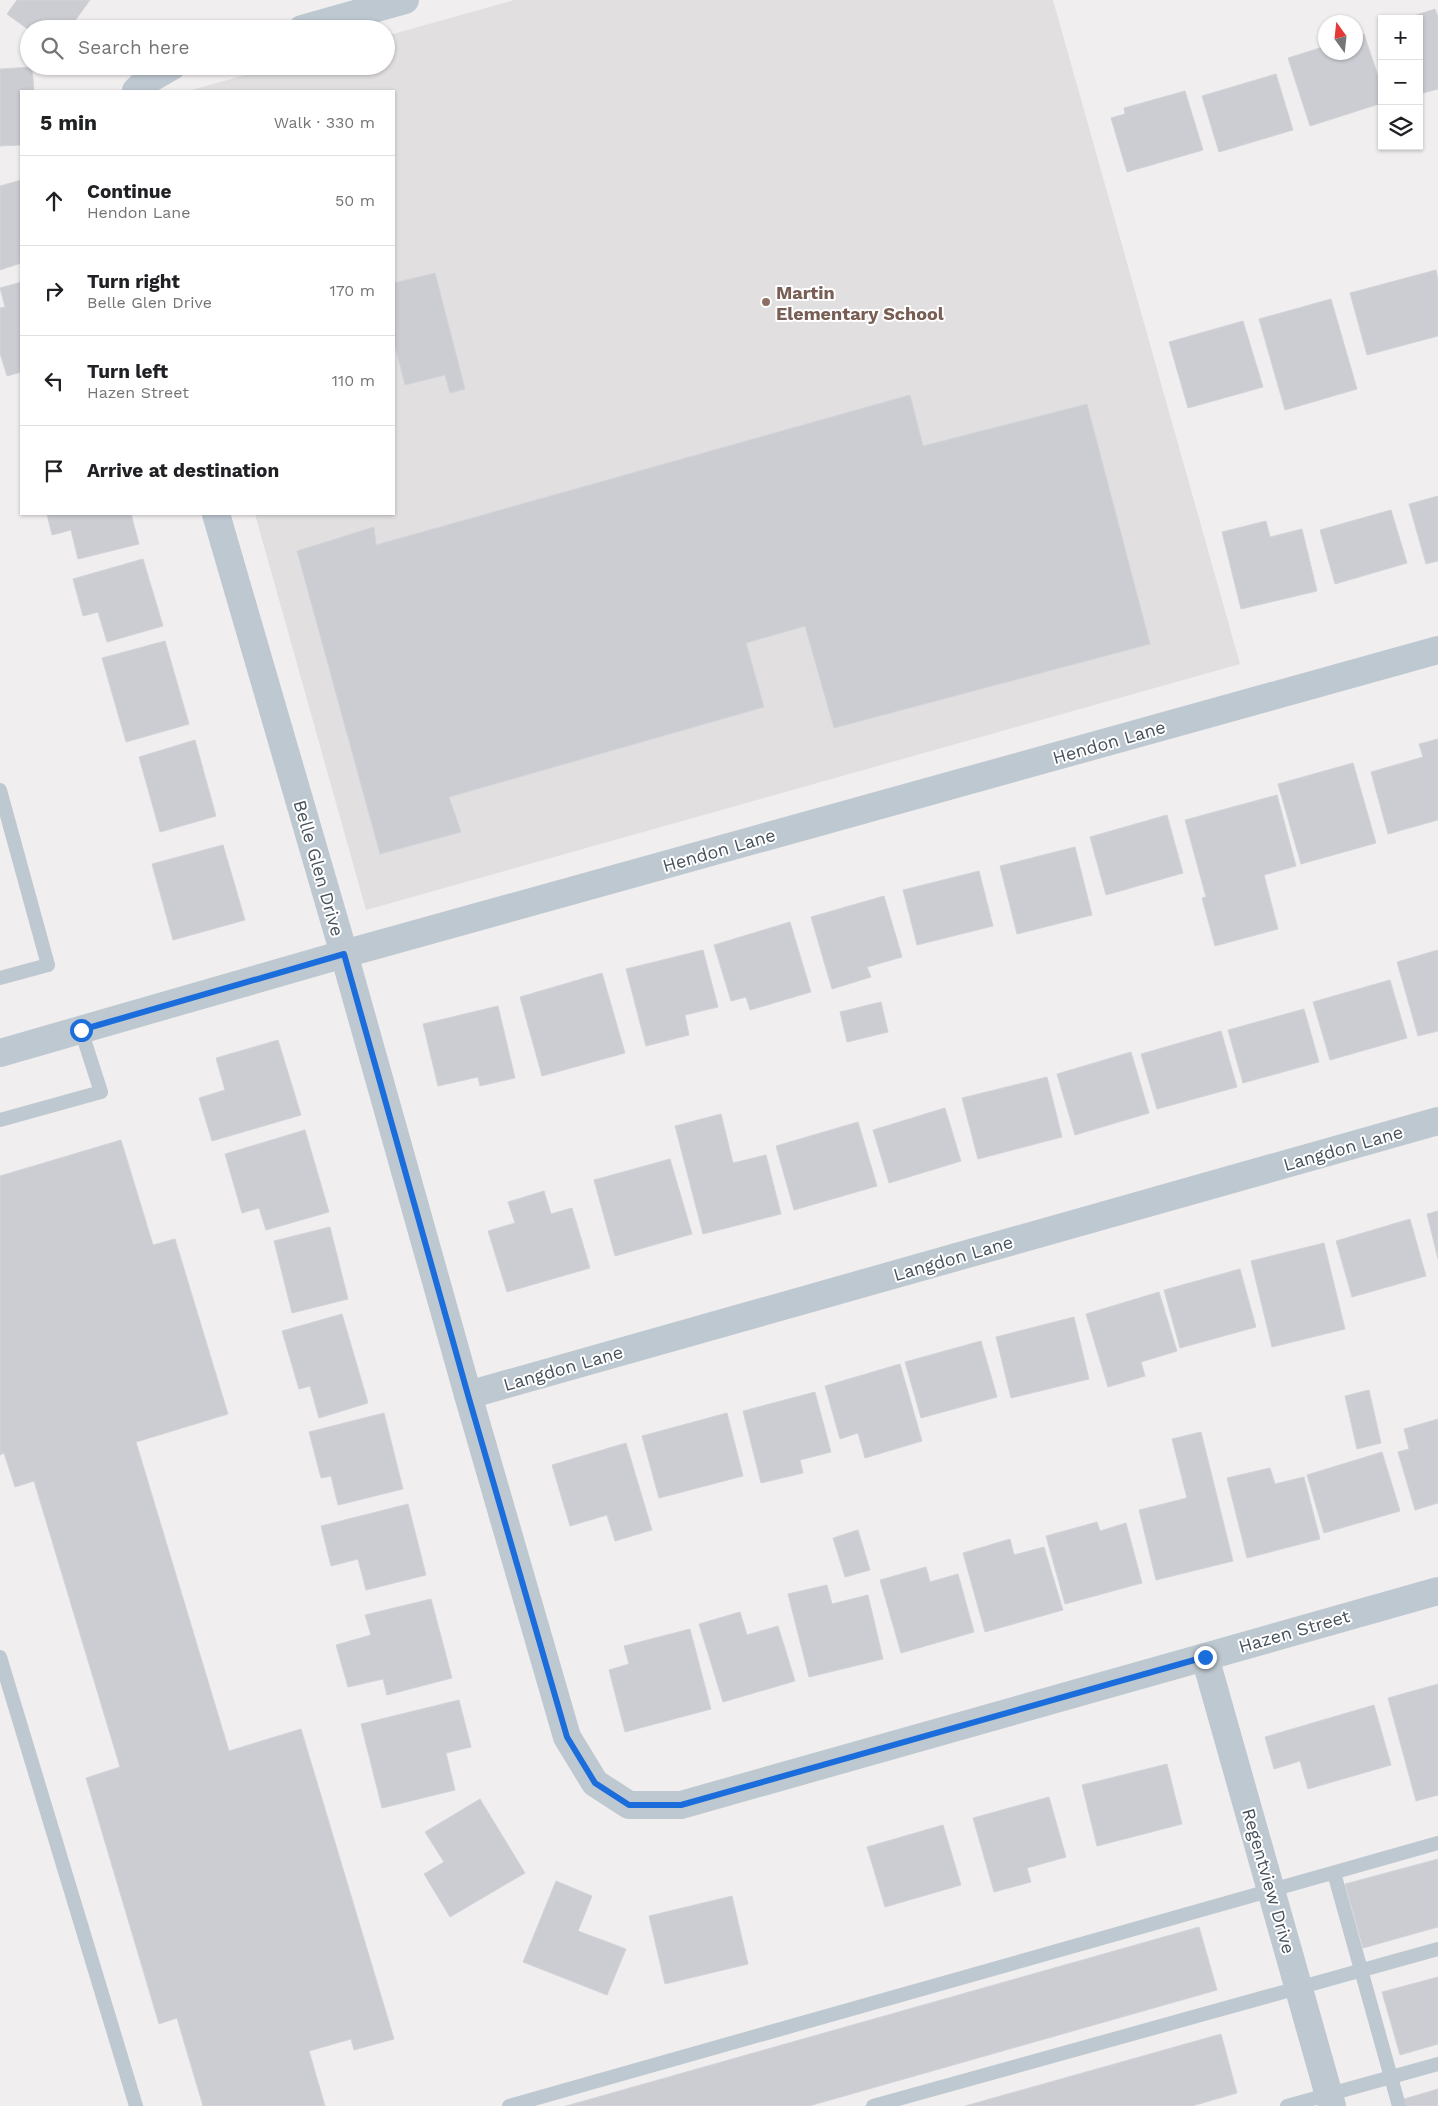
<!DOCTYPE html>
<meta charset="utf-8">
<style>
:root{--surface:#fff;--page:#f6f6f6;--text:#202124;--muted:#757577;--line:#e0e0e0}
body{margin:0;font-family:"Work Sans",sans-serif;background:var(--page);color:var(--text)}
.controls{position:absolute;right:15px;top:15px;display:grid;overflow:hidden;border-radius:0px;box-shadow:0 1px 4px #0004}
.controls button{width:45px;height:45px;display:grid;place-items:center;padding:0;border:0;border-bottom:1px solid var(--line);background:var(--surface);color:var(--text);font:25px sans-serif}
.compass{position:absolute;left:1318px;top:15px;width:45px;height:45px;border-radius:50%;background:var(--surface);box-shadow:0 1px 4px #0004;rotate:345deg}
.stop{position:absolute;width:15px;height:15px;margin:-11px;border:4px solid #1c6ddc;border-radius:50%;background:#fff}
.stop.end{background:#1c6ddc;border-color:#fff;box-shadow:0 1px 5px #0008}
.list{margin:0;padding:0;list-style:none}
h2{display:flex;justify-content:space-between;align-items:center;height:65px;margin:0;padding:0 20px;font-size:21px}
h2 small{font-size:16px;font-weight:400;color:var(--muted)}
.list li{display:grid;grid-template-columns:32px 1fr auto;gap:15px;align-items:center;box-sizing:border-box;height:90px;padding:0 20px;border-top:1px solid var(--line)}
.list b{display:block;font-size:19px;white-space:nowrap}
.list p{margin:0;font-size:16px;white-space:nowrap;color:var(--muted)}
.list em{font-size:16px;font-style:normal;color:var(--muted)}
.icon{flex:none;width:28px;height:28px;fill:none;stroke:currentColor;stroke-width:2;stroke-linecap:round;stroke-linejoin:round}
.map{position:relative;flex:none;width:1438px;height:2106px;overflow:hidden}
.search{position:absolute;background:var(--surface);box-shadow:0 1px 4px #0004;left:20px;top:20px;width:375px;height:55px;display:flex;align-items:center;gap:12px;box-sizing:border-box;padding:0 18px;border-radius:28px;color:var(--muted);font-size:19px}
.panel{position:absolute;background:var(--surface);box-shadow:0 1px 4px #0004;left:20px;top:90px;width:375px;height:425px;border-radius:0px}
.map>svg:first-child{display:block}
.education{fill:#e1dfe0}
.building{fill:#cbcdd3;stroke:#d2d4d9}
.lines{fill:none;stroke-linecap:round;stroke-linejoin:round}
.service{stroke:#bec8d0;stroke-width:14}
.minor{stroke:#bec8d0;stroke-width:28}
.route{stroke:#1c6ddc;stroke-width:6}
.education-dot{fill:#8d6e63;stroke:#fff;stroke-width:2}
.labels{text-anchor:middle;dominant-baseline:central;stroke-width:4;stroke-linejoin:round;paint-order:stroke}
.education-label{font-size:18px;font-weight:bold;fill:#785e54;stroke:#fff;text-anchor:start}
.street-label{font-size:18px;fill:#46515b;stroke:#fff}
</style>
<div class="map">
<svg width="1438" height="2106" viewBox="0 0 1438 2106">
<rect width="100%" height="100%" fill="#f0eeee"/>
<!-- education -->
<path class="education" d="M514 0H1053L1240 664 366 910 255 514H394V91H188L278 66H386V36Z"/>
<!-- building -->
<g class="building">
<path d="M17 0H90L69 29 29 30 7 14Z"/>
<path d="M1435 9 1438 17V89L1419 94V19H1404Z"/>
<path d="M1364 34 1382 88V103L1310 126 1288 58 1326 46V52H1356V36Z"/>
<path d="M32 67 34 91H21V145L0 146V69Z"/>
<path d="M1276 74 1293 130 1219 152 1202 96Z"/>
<path d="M1185 91 1203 150 1127 172 1111 118 1125 114 1124 108Z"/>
<path d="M21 180V263L0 270V186Z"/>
<path d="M1436 270 1438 279V336L1367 355 1350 293Z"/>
<path d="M435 273 465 389 450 393 445 375 405 385 394 342V283Z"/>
<path d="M21 282V372L7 376 0 353V308L5 307 0 288Z"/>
<path d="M1331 299 1357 389 1285 410 1259 319Z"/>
<path d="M1243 321 1263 387 1188 408 1169 342Z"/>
<path d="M910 395 923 446 1087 404 1150 644 834 728 805 626 746 643 764 707 449 797 461 832 380 854 297 551 374 527 376 545Z"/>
<path d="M1438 496V561L1426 564 1409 504Z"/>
<path d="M1391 510 1407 563 1335 584 1320 530Z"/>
<path d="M47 514H131L139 544 78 559 71 530 52 535Z"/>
<path d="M1266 521 1270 537 1302 529 1317 591 1241 609 1222 532Z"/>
<path d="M143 559 163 626 107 642 98 612 83 616 73 579Z"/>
<path d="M165 641 189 724 126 742 102 658Z"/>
<path d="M1438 739V820L1388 834 1371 772 1423 757 1419 744Z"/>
<path d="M195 740 216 816 160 832 139 757Z"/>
<path d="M1353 763 1376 843 1301 864 1278 784Z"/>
<path d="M1277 795 1296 866 1264 875 1278 929 1215 946 1202 898 1206 897 1185 820Z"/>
<path d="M1167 815 1183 873 1106 895 1090 837Z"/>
<path d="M223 845 245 920 173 940 152 864Z"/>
<path d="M1075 847 1092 915 1017 934 1000 866Z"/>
<path d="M979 871 993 926 917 945 903 890Z"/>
<path d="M884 896 902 957 867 967 871 977 832 989 811 917Z"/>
<path d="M790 922 811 992 750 1010 746 997 731 1001 714 945Z"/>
<path d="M703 950 718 1007 685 1015 689 1035 646 1046 626 969Z"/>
<path d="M1438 950V1031L1418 1036 1397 962Z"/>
<path d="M602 973 625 1053 542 1076 520 997Z"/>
<path d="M1390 980 1407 1038 1330 1060 1313 1002Z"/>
<path d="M881 1002 888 1032 847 1042 840 1012Z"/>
<path d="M498 1006 515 1078 480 1086 478 1077 438 1086 423 1024Z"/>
<path d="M1304 1009 1319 1062 1243 1083 1228 1030Z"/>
<path d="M1221 1031 1237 1087 1157 1109 1141 1054Z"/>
<path d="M278 1040 301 1115 212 1141 199 1098 225 1090 216 1058Z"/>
<path d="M1131 1052 1149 1113 1075 1135 1057 1074Z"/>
<path d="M1047 1077 1062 1137 978 1159 962 1098Z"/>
<path d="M945 1108 961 1161 889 1183 873 1130Z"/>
<path d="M721 1114 733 1163 766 1155 781 1214 703 1234 675 1126Z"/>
<path d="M858 1122 877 1186 794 1210 776 1146Z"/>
<path d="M305 1130 329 1212 266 1230 259 1208 242 1213 225 1154Z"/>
<path d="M121 1140 153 1245 175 1239 228 1414 136 1442 229 1751 301 1729 394 2039 354 2050 351 2039 309 2051 325 2106H203L177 2018 159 2024 86 1778 120 1767 34 1481 15 1487 4 1453 0 1455V1176Z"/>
<path d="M670 1159 692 1234 615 1256 594 1180Z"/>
<path d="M544 1191 551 1214 572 1208 590 1268 507 1292 488 1231 515 1223 508 1202Z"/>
<path d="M1438 1211V1259L1427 1214Z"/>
<path d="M1410 1219 1426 1276 1352 1297 1336 1241Z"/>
<path d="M330 1227 348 1299 292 1313 274 1241Z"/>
<path d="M1324 1243 1345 1329 1272 1347 1251 1261Z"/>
<path d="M1240 1269 1256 1327 1180 1348 1164 1290Z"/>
<path d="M1159 1292 1177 1351 1141 1362 1145 1376 1108 1387 1086 1314Z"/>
<path d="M342 1314 368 1403 319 1418 310 1386 299 1389 282 1331Z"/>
<path d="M1074 1317 1089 1379 1011 1398 996 1337Z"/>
<path d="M981 1341 997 1397 921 1418 905 1362Z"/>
<path d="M900 1364 922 1441 865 1458 858 1433 840 1439 825 1386Z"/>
<path d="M1369 1390 1381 1443 1357 1449 1345 1396Z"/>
<path d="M815 1392 831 1452 800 1460 803 1473 761 1483 743 1411Z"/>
<path d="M384 1413 403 1489 338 1505 331 1476 321 1478 309 1432Z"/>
<path d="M727 1413 743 1476 659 1498 642 1436Z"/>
<path d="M1438 1419V1503L1415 1510 1398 1452 1409 1449 1404 1429Z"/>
<path d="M1201 1432 1233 1561 1156 1580 1139 1510 1187 1498 1172 1439Z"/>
<path d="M626 1443 652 1530 615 1541 607 1515 570 1526 552 1465Z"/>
<path d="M1382 1452 1400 1511 1324 1533 1307 1475Z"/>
<path d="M1270 1468 1275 1484 1304 1477 1320 1539 1247 1558 1227 1478Z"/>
<path d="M408 1504 426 1575 366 1590 358 1559 331 1566 321 1526Z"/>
<path d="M1097 1522 1100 1531 1126 1523 1142 1583 1065 1604 1046 1536Z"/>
<path d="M858 1530 870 1570 845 1577 833 1538Z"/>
<path d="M1010 1539 1014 1555 1044 1547 1063 1610 985 1632 963 1553Z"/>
<path d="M926 1567 930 1582 958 1574 974 1632 901 1653 880 1580Z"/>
<path d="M827 1585 832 1604 868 1595 883 1659 809 1677 788 1594Z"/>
<path d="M431 1599 452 1678 387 1695 383 1679 348 1687 336 1645 371 1635 365 1615Z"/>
<path d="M740 1612 747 1635 778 1626 795 1681 723 1702 699 1624Z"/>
<path d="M690 1629 711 1709 625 1732 609 1670 629 1664 624 1646Z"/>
<path d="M1438 1684V1795L1416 1801 1388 1698Z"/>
<path d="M459 1700 471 1747 446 1753 455 1790 382 1808 361 1724Z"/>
<path d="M1374 1705 1391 1765 1308 1789 1300 1761 1274 1769 1265 1737Z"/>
<path d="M1167 1764 1182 1824 1097 1846 1082 1785Z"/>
<path d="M1049 1797 1066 1857 1027 1868 1031 1882 994 1892 973 1818Z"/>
<path d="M480 1799 525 1873 450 1917 424 1874 444 1862 425 1832Z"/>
<path d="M943 1825 961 1885 885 1907 867 1847Z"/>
<path d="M1438 1859V1927L1363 1948 1345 1884Z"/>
<path d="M556 1881 592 1896 578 1931 626 1949 607 1995 523 1962Z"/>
<path d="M732 1896 748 1964 665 1984 649 1916Z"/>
<path d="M1199 1927 1217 1990 809 2106H566Z"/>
<path d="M1438 1977V2044L1400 2055 1382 1992Z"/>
<path d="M1221 2034 1237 2093 1192 2106H965Z"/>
<path d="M1438 2089V2106H1406L1404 2099Z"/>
</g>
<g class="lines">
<!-- service -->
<g class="service">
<path d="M0 790 48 965 0 978"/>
<path d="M0 1120 101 1092 81 1030"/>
<path d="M0 1657 136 2106"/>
<path d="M1334 1873 1399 2106"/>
<path d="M509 2106 1438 1843"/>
<path d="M873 2106 1438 1949"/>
<path d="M1287 2106 1438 2064"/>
</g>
<!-- minor -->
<g class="minor">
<path d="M302 29 405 0"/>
<path d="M136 91 146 81 172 66"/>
<path d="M216 514 344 954 468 1395 567 1737 595 1783 629 1805H681L1438 1591"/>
<path d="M0 1053 344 954 1438 650"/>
<path d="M468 1395 1438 1121"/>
<path d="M1205 1657 1332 2106"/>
</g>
</g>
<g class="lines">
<!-- route -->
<path class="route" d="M81 1030 344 954 468 1395 567 1737 595 1783 629 1805H681L1205 1657"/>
</g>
<!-- markers -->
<circle class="education-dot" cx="766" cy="302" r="5"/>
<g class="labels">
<!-- education labels -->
<g class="education-label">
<text x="776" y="292">Martin<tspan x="776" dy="21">Elementary School</tspan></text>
</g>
<!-- street labels -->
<g class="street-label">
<text transform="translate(1109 742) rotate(-16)">Hendon Lane</text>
<text transform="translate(719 850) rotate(-16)">Hendon Lane</text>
<text transform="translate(319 868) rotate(74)">Belle Glen Drive</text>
<text transform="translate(1343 1148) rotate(-16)">Langdon Lane</text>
<text transform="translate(953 1258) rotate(-16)">Langdon Lane</text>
<text transform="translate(563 1368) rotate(-16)">Langdon Lane</text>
<text transform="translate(1294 1631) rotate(-16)">Hazen Street</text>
<text transform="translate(1269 1881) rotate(74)">Regentview Drive</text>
</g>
</g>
</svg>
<div class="controls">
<button>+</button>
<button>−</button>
<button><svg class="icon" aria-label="layers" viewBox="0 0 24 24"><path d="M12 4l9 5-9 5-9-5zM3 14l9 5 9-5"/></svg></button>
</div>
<svg class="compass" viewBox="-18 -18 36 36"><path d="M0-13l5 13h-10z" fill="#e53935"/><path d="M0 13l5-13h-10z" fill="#757577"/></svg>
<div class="stop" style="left:81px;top:1030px"></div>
<div class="stop end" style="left:1205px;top:1657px"></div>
<div class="search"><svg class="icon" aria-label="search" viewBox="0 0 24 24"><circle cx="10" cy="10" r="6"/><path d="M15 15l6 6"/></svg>Search here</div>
<section class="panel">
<h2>5 min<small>Walk · 330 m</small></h2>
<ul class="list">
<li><svg class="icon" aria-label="ahead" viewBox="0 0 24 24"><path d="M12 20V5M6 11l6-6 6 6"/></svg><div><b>Continue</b><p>Hendon Lane</p></div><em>50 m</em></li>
<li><svg class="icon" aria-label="right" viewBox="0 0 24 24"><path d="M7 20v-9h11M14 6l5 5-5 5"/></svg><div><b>Turn right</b><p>Belle Glen Drive</p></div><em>170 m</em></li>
<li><svg class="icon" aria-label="left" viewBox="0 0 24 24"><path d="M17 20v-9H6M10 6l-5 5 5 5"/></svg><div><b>Turn left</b><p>Hazen Street</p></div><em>110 m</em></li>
<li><svg class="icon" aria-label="arrive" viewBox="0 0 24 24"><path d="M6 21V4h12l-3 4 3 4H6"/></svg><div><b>Arrive at destination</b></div></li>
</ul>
</section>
</div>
